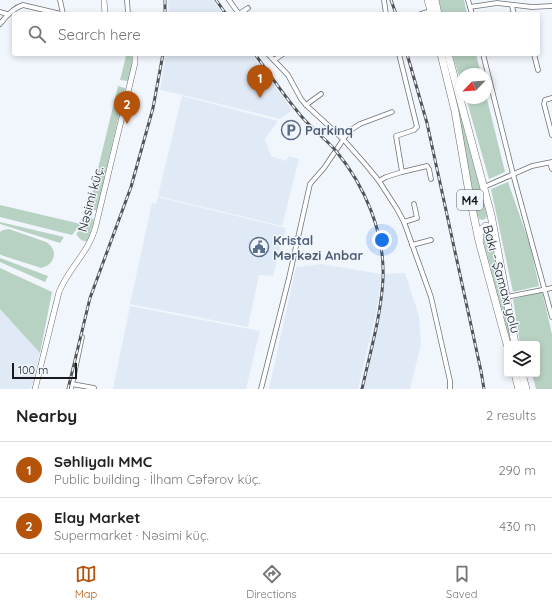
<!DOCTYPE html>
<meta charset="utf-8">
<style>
:root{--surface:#fff;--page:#f2f2f2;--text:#222;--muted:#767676;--line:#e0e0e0;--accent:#b45309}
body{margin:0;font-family:Quicksand,sans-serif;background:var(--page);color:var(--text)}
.controls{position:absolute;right:12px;bottom:12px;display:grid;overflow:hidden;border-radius:4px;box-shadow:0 2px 6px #0003}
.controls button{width:36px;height:36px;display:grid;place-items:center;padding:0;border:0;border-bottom:1px solid var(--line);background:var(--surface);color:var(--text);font:20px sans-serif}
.compass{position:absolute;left:456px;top:68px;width:36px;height:36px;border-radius:50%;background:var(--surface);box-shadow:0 2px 6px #0003;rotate:245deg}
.scale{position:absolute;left:12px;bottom:10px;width:65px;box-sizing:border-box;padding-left:4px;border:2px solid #191a1d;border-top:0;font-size:11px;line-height:14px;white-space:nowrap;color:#191a1d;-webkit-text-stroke:3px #f1f6fc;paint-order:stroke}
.you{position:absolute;left:382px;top:240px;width:14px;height:14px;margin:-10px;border:3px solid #fff;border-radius:50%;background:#1a73e8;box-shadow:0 0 0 6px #1a73e833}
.badge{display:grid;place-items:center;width:26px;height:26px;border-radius:50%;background:var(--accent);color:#fff;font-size:13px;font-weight:700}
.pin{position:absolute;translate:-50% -33px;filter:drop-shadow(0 1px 2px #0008)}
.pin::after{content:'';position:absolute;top:21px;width:14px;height:12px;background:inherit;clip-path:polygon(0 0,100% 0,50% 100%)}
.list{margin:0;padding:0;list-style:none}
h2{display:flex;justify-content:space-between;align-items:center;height:52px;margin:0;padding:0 16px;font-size:17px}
h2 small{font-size:13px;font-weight:400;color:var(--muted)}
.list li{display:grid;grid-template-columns:26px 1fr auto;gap:12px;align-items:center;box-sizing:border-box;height:56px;padding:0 16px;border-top:1px solid var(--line)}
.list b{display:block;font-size:15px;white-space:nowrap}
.list p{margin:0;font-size:13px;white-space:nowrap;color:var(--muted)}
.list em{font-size:13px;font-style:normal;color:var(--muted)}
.icon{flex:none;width:22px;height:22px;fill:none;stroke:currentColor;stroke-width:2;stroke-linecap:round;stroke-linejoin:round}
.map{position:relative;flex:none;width:552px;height:389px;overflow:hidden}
.search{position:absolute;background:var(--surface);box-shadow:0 2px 6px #0003;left:12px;right:12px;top:12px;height:44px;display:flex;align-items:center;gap:10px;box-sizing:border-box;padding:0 14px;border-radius:4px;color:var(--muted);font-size:15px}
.sheet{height:164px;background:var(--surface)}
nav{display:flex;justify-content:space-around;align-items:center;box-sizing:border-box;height:56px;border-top:1px solid var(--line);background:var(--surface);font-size:11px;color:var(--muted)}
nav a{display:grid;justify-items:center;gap:2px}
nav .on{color:var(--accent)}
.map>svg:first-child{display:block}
.built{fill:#e0eaf6}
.green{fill:#b7d1c2}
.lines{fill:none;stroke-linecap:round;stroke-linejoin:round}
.minor-casing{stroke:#6c7076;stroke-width:5.5}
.tertiary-casing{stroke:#6c7076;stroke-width:6}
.trunk-casing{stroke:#6c7076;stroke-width:8}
.minor{stroke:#fff;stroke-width:4}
.tertiary{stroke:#fff;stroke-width:5}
.trunk{stroke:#fff;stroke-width:7}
.rail-casing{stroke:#525458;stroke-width:3}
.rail{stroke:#f1f6fc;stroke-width:1.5;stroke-dasharray:4.5;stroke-linecap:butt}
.labels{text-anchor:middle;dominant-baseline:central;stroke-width:3;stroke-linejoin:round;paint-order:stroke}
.shield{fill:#f1f6fc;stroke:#5a5c60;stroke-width:1}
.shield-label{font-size:12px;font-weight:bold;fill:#191a1d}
.service-label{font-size:13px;font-weight:bold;fill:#4e5e75;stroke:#f1f6fc;text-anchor:start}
.street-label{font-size:13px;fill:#191a1d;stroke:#f1f6fc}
</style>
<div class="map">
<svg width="552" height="389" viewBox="0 0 552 389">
<rect width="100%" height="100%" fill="#f1f6fc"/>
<!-- built -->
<g class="built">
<path d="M168 0H213L223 14H169Z"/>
<path d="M166 54H252L292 110 280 119 183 95 160 90Z"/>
<path d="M182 96 278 121 265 139 271 156 286 161 289 156 299 159 282 226 158 196Z"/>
<path d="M158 197 286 228 273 276 259 275 248 327 130 304 152 203 156 204Z"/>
<path d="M322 264 381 274 378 304 358 389H269L296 267Z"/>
<path d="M405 273 419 316 421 344 410 389H360L379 304 382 274Z"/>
<path d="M130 306 260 331 246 389H113Z"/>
<path d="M0 309 40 353 31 389H0Z"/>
</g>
<!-- green -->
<g class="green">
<path d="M439 0H464L467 14H442Z"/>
<path d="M118 54H131L133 62 128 81 120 80 126 56Z"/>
<path d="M452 54H476L481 74H462V85Z"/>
<path d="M118 86 125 88 97 210H88Z"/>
<path d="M454 91 486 211 487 217 483 220 479 219 477 213Z"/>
<path d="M486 95 505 172 489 179 466 98H486Z"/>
<path d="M508 182 530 245 539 286 513 292 491 189Z"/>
<path d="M0 205 81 224 72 235 0 217Z"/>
<path d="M87 215 94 220 89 239 87 241C82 242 79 238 76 234L85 225Z"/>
<path d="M0 222 64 237 60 243 0 224Z"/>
<path d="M9 229 46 242C59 250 55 265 41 268L1 255 0 254V232L3 230Z"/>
<path d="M487 229 492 235 511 344 482 236 485 230Z"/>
<path d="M0 258 48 276 45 282 0 262Z"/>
<path d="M0 268 52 292 40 353 0 309Z"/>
<path d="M542 292 552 334V389H536L532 374H537V344H520L513 299Z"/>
</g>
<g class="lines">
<!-- minor casing -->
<g class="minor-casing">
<g id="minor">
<path d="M60 0 63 14"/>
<path d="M127 0 128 14"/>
<path d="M229 0 239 14"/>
<path d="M384 0 386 14"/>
<path d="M468 0 472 14"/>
<path d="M512 6 514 14"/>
<path d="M470 7 497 3 532 7 552 6"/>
<path d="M0 12 7 14"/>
<path d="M239 14 248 8"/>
<path d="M421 14 431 11"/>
<path d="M0 24C6 16 13 8 23 5L61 14"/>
<path d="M268 54 288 75 301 99 306 105 343 139 366 165 379 181 397 209 404 222 431 297 450 381V389"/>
<path d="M483 54 513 174 552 317"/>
<path d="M534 54 538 70"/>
<path d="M274 60 283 54"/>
<path d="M552 98 545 100 544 104 552 135"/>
<path d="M306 105 321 94"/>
<path d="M550 163 552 169"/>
<path d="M402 172 427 166 429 169 431 179"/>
<path d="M379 181 386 177 402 172 396 136 414 130 417 127 399 54"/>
<path d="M484 187 532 166 552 162"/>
<path d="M404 222 417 218 414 204"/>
<path d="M412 245 431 240"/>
<path d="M507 297 552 288"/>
<path d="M72 384 94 388"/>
<path d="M71 389 82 337"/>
<path d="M261 389 289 278 310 184 324 168 349 131 360 124 392 112"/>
</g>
</g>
<!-- tertiary casing -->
<g class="tertiary-casing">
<g id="tertiary">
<path d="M104 0 105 14"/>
<path d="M35 389 59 292C68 269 88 253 95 229L135 63V54"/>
</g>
</g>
<!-- trunk casing -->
<g class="trunk-casing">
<g id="trunk">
<path d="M428 0 432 14"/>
<path d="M435 0 438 14"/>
<path d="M441 54 455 111 470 198 479 241 507 344"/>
<path d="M448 54 491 215 515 344"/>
<path d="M480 238V231L486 226 491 228 494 235"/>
<path d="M515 374 519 389"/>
<path d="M522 374 526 389"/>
</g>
</g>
<!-- minor -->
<use href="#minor" class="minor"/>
<!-- tertiary -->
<use href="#tertiary" class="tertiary"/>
<!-- trunk -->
<use href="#trunk" class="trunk"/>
<!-- rail casing -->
<g class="rail-casing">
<g id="rail">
<path d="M165 0V14"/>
<path d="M216 0 226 14"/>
<path d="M391 0 396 14"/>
<path d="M255 54C270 75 285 97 302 117 312 129 326 139 336 151 365 186 385 233 383 279 381 316 370 353 362 389"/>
<path d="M407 54 427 123 481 371 484 389"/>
<path d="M68 389 90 298 131 187 153 108 163 54"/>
</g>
</g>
<!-- rail -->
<use href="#rail" class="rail"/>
</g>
<!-- icons -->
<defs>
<g id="parking-ring" transform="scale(1)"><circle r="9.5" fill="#f1f6fc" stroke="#5c6f8a" stroke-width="1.5"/><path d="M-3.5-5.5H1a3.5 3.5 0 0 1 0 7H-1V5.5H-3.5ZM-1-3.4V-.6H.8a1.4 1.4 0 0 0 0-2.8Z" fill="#5c6f8a"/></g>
<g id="civic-ring" transform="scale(1)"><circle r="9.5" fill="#f1f6fc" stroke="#5c6f8a" stroke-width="1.5"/><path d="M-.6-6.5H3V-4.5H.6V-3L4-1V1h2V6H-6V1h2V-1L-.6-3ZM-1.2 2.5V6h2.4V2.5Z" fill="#5c6f8a"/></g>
</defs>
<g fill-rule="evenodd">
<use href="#parking-ring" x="291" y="130"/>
<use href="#civic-ring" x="259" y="247"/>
</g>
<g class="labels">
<!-- shield labels -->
<rect class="shield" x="457" y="190" width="26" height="20" rx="3"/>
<g class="shield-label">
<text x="470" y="200">M4</text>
</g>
<!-- service labels -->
<g class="service-label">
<text x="305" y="130">Parkinq</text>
<text x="273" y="240">Kristal<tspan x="273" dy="15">Mərkəzi Anbar</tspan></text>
</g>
<!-- street labels -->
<g class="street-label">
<text transform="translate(90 199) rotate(-75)">Nəsimi küç.</text>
<text transform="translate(502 279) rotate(75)">Bakı - Şamaxı yolu</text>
</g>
</g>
</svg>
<div class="controls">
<button><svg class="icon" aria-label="layers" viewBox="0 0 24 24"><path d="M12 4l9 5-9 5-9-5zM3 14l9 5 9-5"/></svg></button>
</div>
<svg class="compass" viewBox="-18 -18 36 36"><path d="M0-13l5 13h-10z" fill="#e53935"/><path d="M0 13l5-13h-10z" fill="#767676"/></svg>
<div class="scale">100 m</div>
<div class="you"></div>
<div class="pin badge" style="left:260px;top:98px">1</div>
<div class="pin badge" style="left:127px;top:124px">2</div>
<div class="search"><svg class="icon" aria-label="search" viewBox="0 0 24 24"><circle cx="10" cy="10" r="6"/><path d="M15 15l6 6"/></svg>Search here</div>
</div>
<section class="sheet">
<h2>Nearby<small>2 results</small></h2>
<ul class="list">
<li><span class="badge">1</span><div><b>Səhliyalı MMC</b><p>Public building · İlham Cəfərov küç.</p></div><em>290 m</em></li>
<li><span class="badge">2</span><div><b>Elay Market</b><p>Supermarket · Nəsimi küç.</p></div><em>430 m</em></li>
</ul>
</section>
<nav>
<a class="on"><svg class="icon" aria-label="map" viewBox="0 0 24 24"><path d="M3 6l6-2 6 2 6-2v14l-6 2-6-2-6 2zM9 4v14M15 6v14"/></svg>Map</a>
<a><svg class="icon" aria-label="directions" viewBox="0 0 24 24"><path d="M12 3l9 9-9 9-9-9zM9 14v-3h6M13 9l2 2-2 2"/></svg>Directions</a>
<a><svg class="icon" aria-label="saved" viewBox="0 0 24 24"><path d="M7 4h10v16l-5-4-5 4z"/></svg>Saved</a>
</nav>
